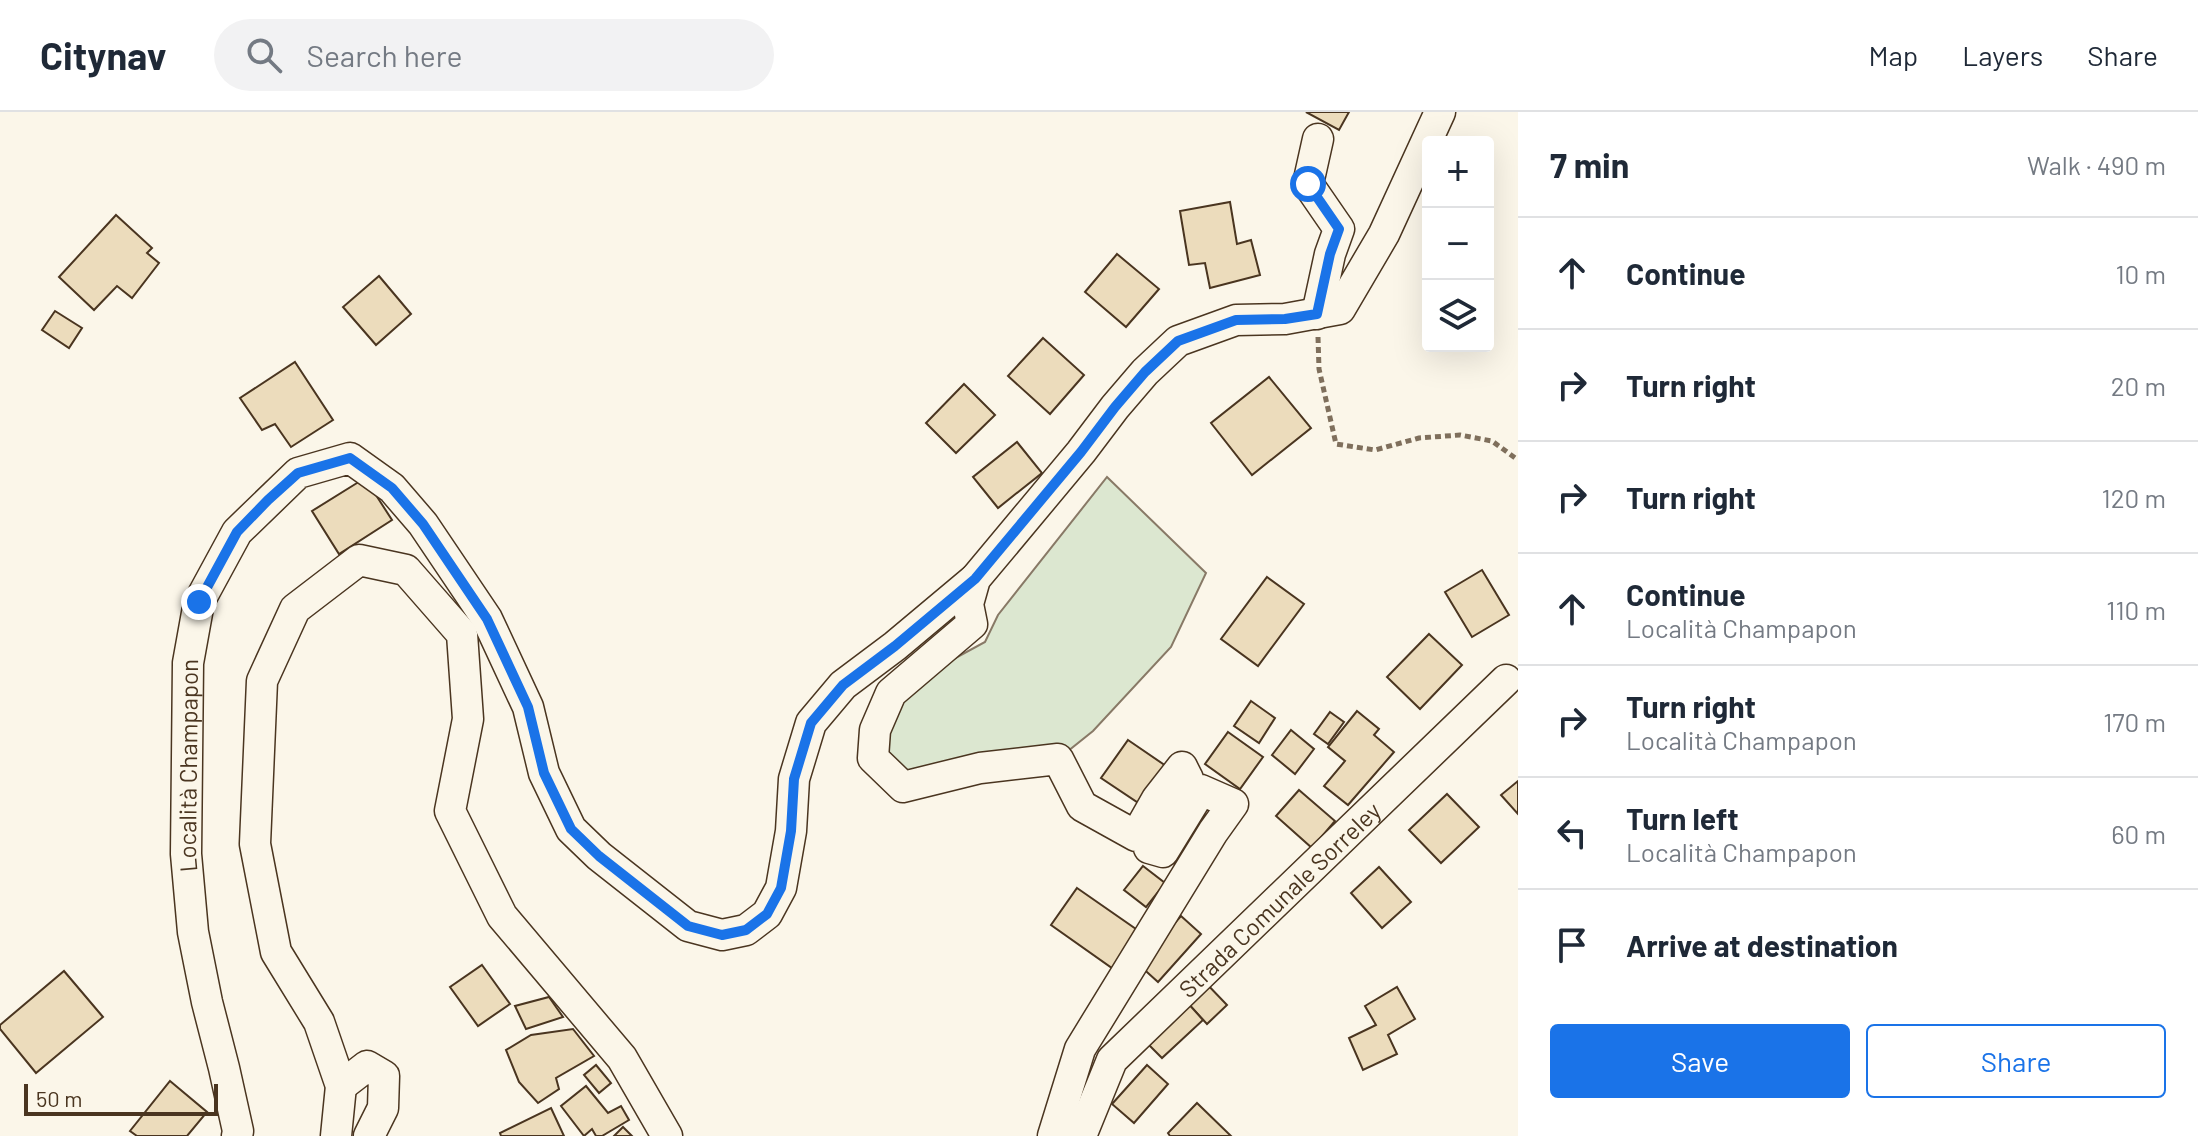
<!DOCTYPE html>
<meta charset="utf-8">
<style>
:root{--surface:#fff;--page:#f2f2f3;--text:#1f2937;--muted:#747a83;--line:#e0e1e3;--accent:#1a73e8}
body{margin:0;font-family:Barlow,sans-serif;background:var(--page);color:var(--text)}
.controls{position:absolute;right:24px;top:24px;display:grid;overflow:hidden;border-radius:8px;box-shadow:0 8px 32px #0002}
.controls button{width:72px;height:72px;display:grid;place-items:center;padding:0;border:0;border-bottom:2px solid var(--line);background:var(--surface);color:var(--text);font:40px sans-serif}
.scale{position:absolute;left:24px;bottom:20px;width:194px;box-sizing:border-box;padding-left:8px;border:4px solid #4a3520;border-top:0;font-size:22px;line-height:28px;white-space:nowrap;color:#4a3520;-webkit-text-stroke:6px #fbf6e9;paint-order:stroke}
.stop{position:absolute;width:24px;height:24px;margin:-18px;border:6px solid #1a73e8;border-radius:50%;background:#fff}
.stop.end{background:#1a73e8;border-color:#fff;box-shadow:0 2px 8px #0008}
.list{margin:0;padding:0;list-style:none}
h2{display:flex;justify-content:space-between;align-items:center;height:104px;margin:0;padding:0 32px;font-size:34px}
h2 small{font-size:26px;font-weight:400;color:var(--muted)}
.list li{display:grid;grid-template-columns:52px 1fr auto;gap:24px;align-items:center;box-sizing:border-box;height:112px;padding:0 32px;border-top:2px solid var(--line)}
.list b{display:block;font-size:30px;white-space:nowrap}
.list p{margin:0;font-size:26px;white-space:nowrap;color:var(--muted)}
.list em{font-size:26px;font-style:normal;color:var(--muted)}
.actions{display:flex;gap:16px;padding:24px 32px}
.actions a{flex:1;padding:18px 0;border:2px solid var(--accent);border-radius:8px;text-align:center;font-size:28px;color:var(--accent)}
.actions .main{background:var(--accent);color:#fff}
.icon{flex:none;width:44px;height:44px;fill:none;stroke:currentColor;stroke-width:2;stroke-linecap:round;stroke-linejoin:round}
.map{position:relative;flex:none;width:1518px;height:1024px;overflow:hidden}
header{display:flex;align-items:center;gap:48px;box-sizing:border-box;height:112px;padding:0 40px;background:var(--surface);border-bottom:2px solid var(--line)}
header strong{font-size:38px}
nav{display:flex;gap:44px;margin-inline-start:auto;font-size:28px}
.search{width:560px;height:72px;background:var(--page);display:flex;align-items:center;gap:20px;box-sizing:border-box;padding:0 28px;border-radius:44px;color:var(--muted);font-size:30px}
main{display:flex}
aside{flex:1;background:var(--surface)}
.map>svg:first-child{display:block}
.green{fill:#dce7d0;stroke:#887966;stroke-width:2}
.building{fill:#ecdcbc;stroke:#4a3520;stroke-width:2}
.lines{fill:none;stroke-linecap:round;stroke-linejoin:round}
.minor-casing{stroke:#4a3520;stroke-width:33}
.path{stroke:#7f6f5c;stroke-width:5;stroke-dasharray:6 4;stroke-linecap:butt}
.minor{stroke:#fbf6e9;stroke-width:30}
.route{stroke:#1a73e8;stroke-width:10}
.labels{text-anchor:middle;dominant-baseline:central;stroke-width:6;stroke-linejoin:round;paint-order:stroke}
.street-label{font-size:24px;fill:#4a3520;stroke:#fbf6e9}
</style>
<header>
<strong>Citynav</strong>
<div class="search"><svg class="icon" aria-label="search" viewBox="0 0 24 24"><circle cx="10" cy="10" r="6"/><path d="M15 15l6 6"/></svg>Search here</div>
<nav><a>Map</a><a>Layers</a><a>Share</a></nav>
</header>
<main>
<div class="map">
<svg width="1518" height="1024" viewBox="0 0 1518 1024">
<rect width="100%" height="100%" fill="#fbf6e9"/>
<!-- green -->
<path class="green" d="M1107 365 1206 461 1171 535 1093 619 1058 647 903 675 875 618 891 581 985 530 998 503Z"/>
<!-- building -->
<g class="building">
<path d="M1306 0H1349L1339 18Z"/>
<path d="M1230 90 1237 132 1251 128 1260 163 1210 176 1205 151 1189 153 1180 99Z"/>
<path d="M116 103 152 136 147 141 159 151 132 186 117 174 94 198 59 165Z"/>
<path d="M1117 142 1159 177 1126 215 1085 180Z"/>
<path d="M379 164 411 202 376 233 343 195Z"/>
<path d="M55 199 82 216 69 236 42 218Z"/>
<path d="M1043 226 1084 263 1050 302 1008 264Z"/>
<path d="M295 250 333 308 291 335 275 312 262 318 240 286Z"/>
<path d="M1269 265 1311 316 1252 363 1211 311Z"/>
<path d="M964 272 995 303 956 341 926 311Z"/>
<path d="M1017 330 1042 361 998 396 973 365Z"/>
<path d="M365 366 392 408 339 442 312 399Z"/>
<path d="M1482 458 1509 503 1472 525 1445 480Z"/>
<path d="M1267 465 1304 492 1258 554 1221 527Z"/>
<path d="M1429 522 1462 553 1420 597 1387 565Z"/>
<path d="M1251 589 1275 606 1259 631 1234 614Z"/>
<path d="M1357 599 1379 617 1374 623 1394 640 1348 693 1324 674 1345 649 1328 635Z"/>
<path d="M1330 600 1344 610 1328 632 1314 622Z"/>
<path d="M1291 618 1314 637 1295 662 1272 643Z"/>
<path d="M1228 620 1263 645 1240 677 1205 652Z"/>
<path d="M1128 628 1166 654 1140 692 1101 666Z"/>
<path d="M1518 669V702L1501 683Z"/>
<path d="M1299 678 1335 709 1312 736 1276 704Z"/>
<path d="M1447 682 1479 715 1441 751 1409 718Z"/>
<path d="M1143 754 1165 771 1146 795 1124 778Z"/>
<path d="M1379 755 1411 790 1382 816 1351 781Z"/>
<path d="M1077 776 1146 824 1119 861 1051 813Z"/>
<path d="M1181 804 1201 822 1158 870 1138 852Z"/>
<path d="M482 853 510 892 478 914 450 875Z"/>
<path d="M64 859 103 905 36 961 0 917V913Z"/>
<path d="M1203 868 1227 893 1207 912 1183 886Z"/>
<path d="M1397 875 1415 907 1388 923 1397 942 1363 958 1349 926 1376 913 1365 894Z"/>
<path d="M549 885 563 905 526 917 515 894Z"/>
<path d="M1186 889 1203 908 1162 946 1145 929Z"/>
<path d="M573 917 594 944 556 966 559 977 538 991 519 970 506 938 531 923Z"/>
<path d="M596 953 611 971 599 981 584 963Z"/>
<path d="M1147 953 1168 972 1134 1011 1112 992Z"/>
<path d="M170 969 207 1000 187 1024H137L130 1019Z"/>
<path d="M586 974 608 1001 621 994 629 1008 602 1024H596L592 1017 584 1024 561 994Z"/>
<path d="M1197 991 1231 1024H1170L1168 1021Z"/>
<path d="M551 996 564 1024H501L500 1021Z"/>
<path d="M623 1015 632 1024H614Z"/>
</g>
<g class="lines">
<!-- minor casing -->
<g class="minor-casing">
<g id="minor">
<path d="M1317 202 1330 142 1339 117 1308 72 1318 27"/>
<path d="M341 974 367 954 384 964 383 996 369 1024"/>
<path id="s1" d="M237 1024 238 1019 224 956 207 890 193 820 186 742 188 551 199 490 237 420 298 361 350 346 392 376 423 412 487 507 528 595 544 661 571 717 599 744 688 814 722 823 746 818 767 802 781 776 791 719 794 667 811 611 843 573 895 534 975 467"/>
<path d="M336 1024 341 974 319 910 276 840 255 732 262 569 295 497 359 448 406 458 462 522 468 607 450 699 502 804 622 946 667 1024"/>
<path d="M1053 1024 1080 937 1213 720 1233 692 1201 678 1163 740 1149 736 1188 667 1182 655 1157 687 1136 724 1082 694 1058 647 980 656 903 675 873 646 875 618 891 581 972 512 968 492 975 467 1081 340 1115 295 1145 260 1178 229 1236 208 1285 207 1340 197 1384 122 1440 0"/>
<path id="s2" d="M1081 1024 1112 948 1506 568"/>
</g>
</g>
<!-- path -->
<path class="path" d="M1318 225 1319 257 1336 332 1375 338 1419 326 1460 323 1492 329 1518 348"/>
<!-- minor -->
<use href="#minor" class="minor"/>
</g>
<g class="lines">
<!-- route -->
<path class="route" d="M199 490 237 420 268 388 298 361 350 346 392 376 423 412 487 507 528 595 544 661 571 717 599 744 688 814 722 823 746 818 767 802 781 776 791 719 794 667 811 611 843 573 895 534 975 467 1081 340 1115 295 1145 260 1178 229 1236 208 1285 207 1317 202 1330 142 1339 117 1308 72"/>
</g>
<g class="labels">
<!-- street labels -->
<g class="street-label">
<text stroke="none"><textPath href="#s1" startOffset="376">Località Champapon</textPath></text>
<text stroke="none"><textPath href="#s2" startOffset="314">Strada Comunale Sorreley</textPath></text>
</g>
</g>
</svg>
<div class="controls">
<button>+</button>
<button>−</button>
<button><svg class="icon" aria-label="layers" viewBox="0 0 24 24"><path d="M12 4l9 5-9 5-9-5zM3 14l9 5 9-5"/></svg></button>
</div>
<div class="scale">50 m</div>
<div class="stop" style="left:1308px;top:72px"></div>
<div class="stop end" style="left:199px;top:490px"></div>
</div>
<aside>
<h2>7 min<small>Walk · 490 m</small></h2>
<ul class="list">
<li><svg class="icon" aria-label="ahead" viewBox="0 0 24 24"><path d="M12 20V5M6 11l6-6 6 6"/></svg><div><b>Continue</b></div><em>10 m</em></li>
<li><svg class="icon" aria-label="right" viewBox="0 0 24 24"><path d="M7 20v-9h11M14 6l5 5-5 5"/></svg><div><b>Turn right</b></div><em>20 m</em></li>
<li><svg class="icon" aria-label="right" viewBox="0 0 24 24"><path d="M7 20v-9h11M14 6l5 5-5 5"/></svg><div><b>Turn right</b></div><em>120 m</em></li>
<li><svg class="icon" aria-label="ahead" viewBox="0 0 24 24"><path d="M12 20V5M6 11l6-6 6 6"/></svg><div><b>Continue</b><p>Località Champapon</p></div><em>110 m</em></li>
<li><svg class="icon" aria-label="right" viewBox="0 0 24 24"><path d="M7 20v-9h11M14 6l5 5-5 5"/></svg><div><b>Turn right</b><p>Località Champapon</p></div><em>170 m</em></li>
<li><svg class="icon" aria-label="left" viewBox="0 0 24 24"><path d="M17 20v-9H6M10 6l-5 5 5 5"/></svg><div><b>Turn left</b><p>Località Champapon</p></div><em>60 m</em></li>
<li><svg class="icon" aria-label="arrive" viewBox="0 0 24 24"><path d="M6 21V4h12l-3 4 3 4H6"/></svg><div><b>Arrive at destination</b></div></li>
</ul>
<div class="actions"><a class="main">Save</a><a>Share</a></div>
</aside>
</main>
